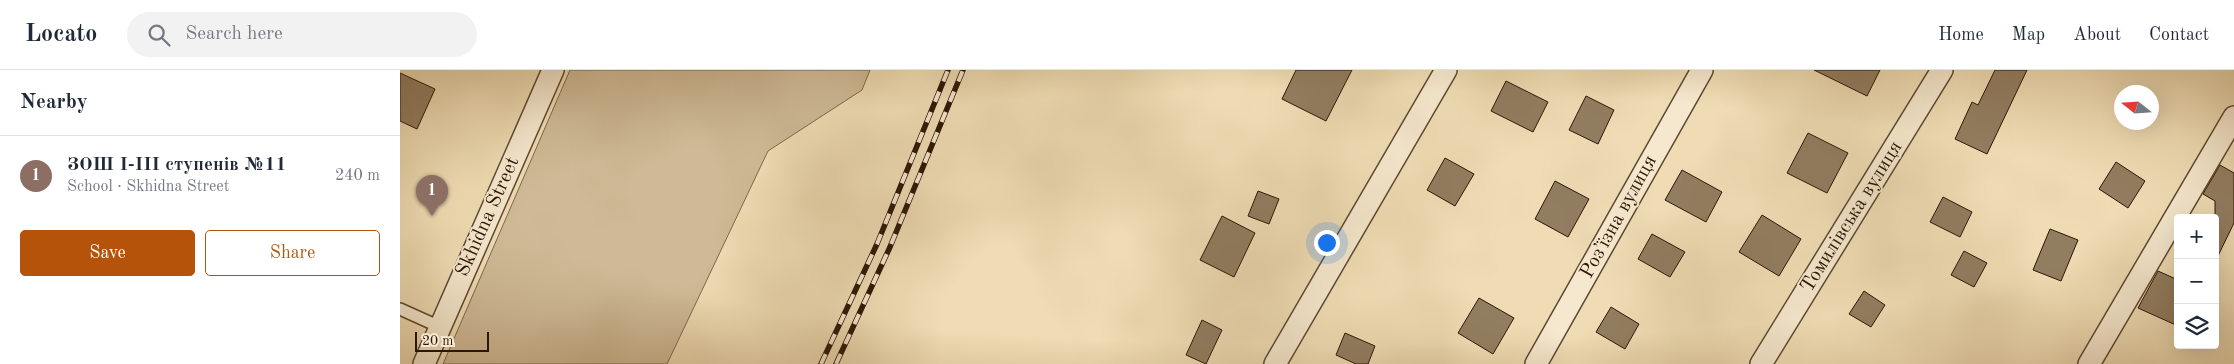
<!DOCTYPE html>
<meta charset="utf-8">
<style>
:root{--surface:#fff;--page:#f2f2f3;--text:#1f2937;--muted:#747a83;--line:#e0e1e3;--accent:#b45309}
body{margin:0;font-family:"Old Standard TT",serif;background:var(--page);color:var(--text)}
.controls{position:absolute;right:15px;bottom:15px;display:grid;overflow:hidden;border-radius:5px;box-shadow:0 5px 20px #0002}
.controls button{width:45px;height:45px;display:grid;place-items:center;padding:0;border:0;border-bottom:1px solid var(--line);background:var(--surface);color:var(--text);font:25px sans-serif}
.compass{position:absolute;left:1714px;top:15px;width:45px;height:45px;border-radius:50%;background:var(--surface);box-shadow:0 5px 20px #0002;rotate:287deg}
.scale{position:absolute;left:15px;bottom:12px;width:74px;box-sizing:border-box;padding-left:5px;border:2px solid #2c1605;border-top:0;font-size:14px;line-height:18px;white-space:nowrap;color:#2c1605;-webkit-text-stroke:4px #f5e8ce;paint-order:stroke}
.you{position:absolute;left:926px;top:172px;width:18px;height:18px;margin:-12px;border:4px solid #fff;border-radius:50%;background:#1a73e8;box-shadow:0 0 0 8px #1a73e833}
.badge{display:grid;place-items:center;width:32px;height:32px;border-radius:50%;background:var(--accent);color:#fff;font-size:16px;font-weight:700}
.pin{position:absolute;translate:-50% -41px;filter:drop-shadow(0 1px 2px #0008)}
.pin::after{content:'';position:absolute;top:26px;width:18px;height:15px;background:inherit;clip-path:polygon(0 0,100% 0,50% 100%)}
.list{margin:0;padding:0;list-style:none}
h2{display:flex;justify-content:space-between;align-items:center;height:65px;margin:0;padding:0 20px;font-size:21px}
h2 small{font-size:16px;font-weight:400;color:var(--muted)}
.list li{display:grid;grid-template-columns:32px 1fr auto;gap:15px;align-items:center;box-sizing:border-box;height:80px;padding:0 20px;border-top:1px solid var(--line)}
.list b{display:block;font-size:19px;white-space:nowrap}
.list p{margin:0;font-size:16px;white-space:nowrap;color:var(--muted)}
.list em{font-size:16px;font-style:normal;color:var(--muted)}
.actions{display:flex;gap:10px;padding:15px 20px}
.actions a{flex:1;padding:11px 0;border:1px solid var(--accent);border-radius:5px;text-align:center;font-size:18px;color:var(--accent)}
.actions .main{background:var(--accent);color:#fff}
.icon{flex:none;width:28px;height:28px;fill:none;stroke:currentColor;stroke-width:2;stroke-linecap:round;stroke-linejoin:round}
.map{position:relative;flex:none;width:1834px;height:294px;overflow:hidden}
header{display:flex;align-items:center;gap:30px;box-sizing:border-box;height:70px;padding:0 25px;background:var(--surface);border-bottom:1px solid var(--line)}
header strong{font-size:24px}
nav{display:flex;gap:28px;margin-inline-start:auto;font-size:18px}
.search{width:350px;height:45px;background:var(--page);display:flex;align-items:center;gap:12px;box-sizing:border-box;padding:0 18px;border-radius:28px;color:var(--muted);font-size:19px}
main{display:flex}
aside{flex:1;background:var(--surface)}
.map>svg:first-child{display:block}
.green{fill:#ceba96;stroke:#7d684e}
.building{fill:#917d60;stroke:#2c1605}
.lines{fill:none;stroke-linecap:round;stroke-linejoin:round}
.service-casing{stroke:#5d4831;stroke-width:14}
.minor-casing{stroke:#5d4831;stroke-width:24}
.service{stroke:#f5e8ce;stroke-width:11}
.minor{stroke:#f5e8ce;stroke-width:21}
.rail-casing{stroke:#2c1605;stroke-width:5.5}
.rail{stroke:#f5e8ce;stroke-width:4;stroke-dasharray:11;stroke-linecap:butt}
.labels{text-anchor:middle;dominant-baseline:central;stroke-width:4;stroke-linejoin:round;paint-order:stroke}
.street-label{font-size:20px;fill:#2c1605;stroke:#f5e8ce}
</style>
<header>
<strong>Locato</strong>
<div class="search"><svg class="icon" aria-label="search" viewBox="0 0 24 24"><circle cx="10" cy="10" r="6"/><path d="M15 15l6 6"/></svg>Search here</div>
<nav><a>Home</a><a>Map</a><a>About</a><a>Contact</a></nav>
</header>
<main>
<aside>
<h2>Nearby<small></small></h2>
<ul class="list">
<li><span class="badge" style="background:#8d6e63">1</span><div><b>ЗОШ І-ІІІ ступенів №11</b><p>School · Skhidna Street</p></div><em>240 m</em></li>
</ul>
<div class="actions"><a class="main">Save</a><a>Share</a></div>
</aside>
<div class="map">
<svg width="1834" height="294" viewBox="0 0 1834 294">
<rect width="100%" height="100%" fill="#efdcb4"/>
<filter id="stains"><feTurbulence type="fractalNoise" baseFrequency=".004" numOctaves="4"/><feColorMatrix values="0 0 0 0 .2 0 0 0 0 .09 0 0 0 0 .02 0 0 0 .5 -.17"/></filter>
<radialGradient id="worn" r=".72"><stop offset=".6" stop-color="#630" stop-opacity="0"/><stop offset="1" stop-color="#630" stop-opacity=".3"/></radialGradient>
<!-- green -->
<path class="green" d="M170 0H470L462 20 368 81 267 294H43Z"/>
<!-- building -->
<g class="building">
<path d="M896 0H952L926 51 882 29Z"/>
<path d="M1414 0H1480L1467 26Z"/>
<path d="M1595 0H1627L1587 84 1555 69 1572 32 1578 35Z"/>
<path d="M0 3 35 19 17 59 0 51Z"/>
<path d="M1106 11 1148 32 1133 62 1091 41Z"/>
<path d="M1186 26 1214 40 1198 74 1169 60Z"/>
<path d="M1408 63 1448 83 1427 123 1387 103Z"/>
<path d="M1045 88 1074 104 1055 136 1027 120Z"/>
<path d="M1716 92 1745 111 1728 138 1699 119Z"/>
<path d="M1820 95 1834 103V153L1815 192V131L1803 124Z"/>
<path d="M1282 100 1322 122 1306 152 1265 130Z"/>
<path d="M1155 111 1189 129 1168 167 1135 149Z"/>
<path d="M858 121 879 129 869 154 848 146Z"/>
<path d="M1543 127 1572 142 1560 167 1530 152Z"/>
<path d="M1362 145 1401 169 1379 206 1339 182Z"/>
<path d="M822 146 855 163 834 207 800 190Z"/>
<path d="M1650 159 1678 170 1661 211 1633 200Z"/>
<path d="M1252 164 1285 182 1270 207 1238 189Z"/>
<path d="M1564 181 1587 193 1574 217 1551 205Z"/>
<path d="M1758 201 1778 210V256L1738 238Z"/>
<path d="M1464 221 1485 235 1471 257 1449 244Z"/>
<path d="M1079 228 1114 248 1093 284 1058 263Z"/>
<path d="M1211 237 1239 254 1225 279 1196 262Z"/>
<path d="M802 250 822 260 806 294 786 285Z"/>
<path d="M945 263 975 276 968 294H956L936 285Z"/>
</g>
<g class="lines">
<!-- service casing -->
<g class="service-casing">
<path id="service" d="M0 239 40 257"/>
</g>
<!-- minor casing -->
<g class="minor-casing">
<g id="minor">
<path d="M24 294 153 0"/>
<path d="M875 294 1046 0"/>
<path d="M1136 294 1302 0"/>
<path d="M1361 294 1542 0"/>
<path d="M1689 294 1834 47"/>
</g>
</g>
<!-- service -->
<use href="#service" class="service"/>
<!-- minor -->
<use href="#minor" class="minor"/>
<!-- rail casing -->
<g class="rail-casing">
<g id="rail">
<path d="M421 294 477 174 548 0"/>
<path d="M436 294 490 177 563 0"/>
</g>
</g>
<!-- rail -->
<use href="#rail" class="rail"/>
</g>
<g class="labels">
<!-- street labels -->
<g class="street-label">
<text transform="translate(88 147) rotate(-66)">Skhidna Street</text>
<text transform="translate(1219 147) rotate(-61)">Розʼїзна вулиця</text>
<text transform="translate(1452 147) rotate(-58)">Томилівська вулиця</text>
</g>
</g>
<rect width="100%" height="100%" filter="url(#stains)"/>
<rect width="100%" height="100%" fill="url(#worn)"/>
</svg>
<div class="controls">
<button>+</button>
<button>−</button>
<button><svg class="icon" aria-label="layers" viewBox="0 0 24 24"><path d="M12 4l9 5-9 5-9-5zM3 14l9 5 9-5"/></svg></button>
</div>
<svg class="compass" viewBox="-18 -18 36 36"><path d="M0-13l5 13h-10z" fill="#e53935"/><path d="M0 13l5-13h-10z" fill="#747a83"/></svg>
<div class="scale">20 m</div>
<div class="you"></div>
<div class="pin badge" style="left:32px;top:146px;background:#8d6e63">1</div>
</div>
</main>
